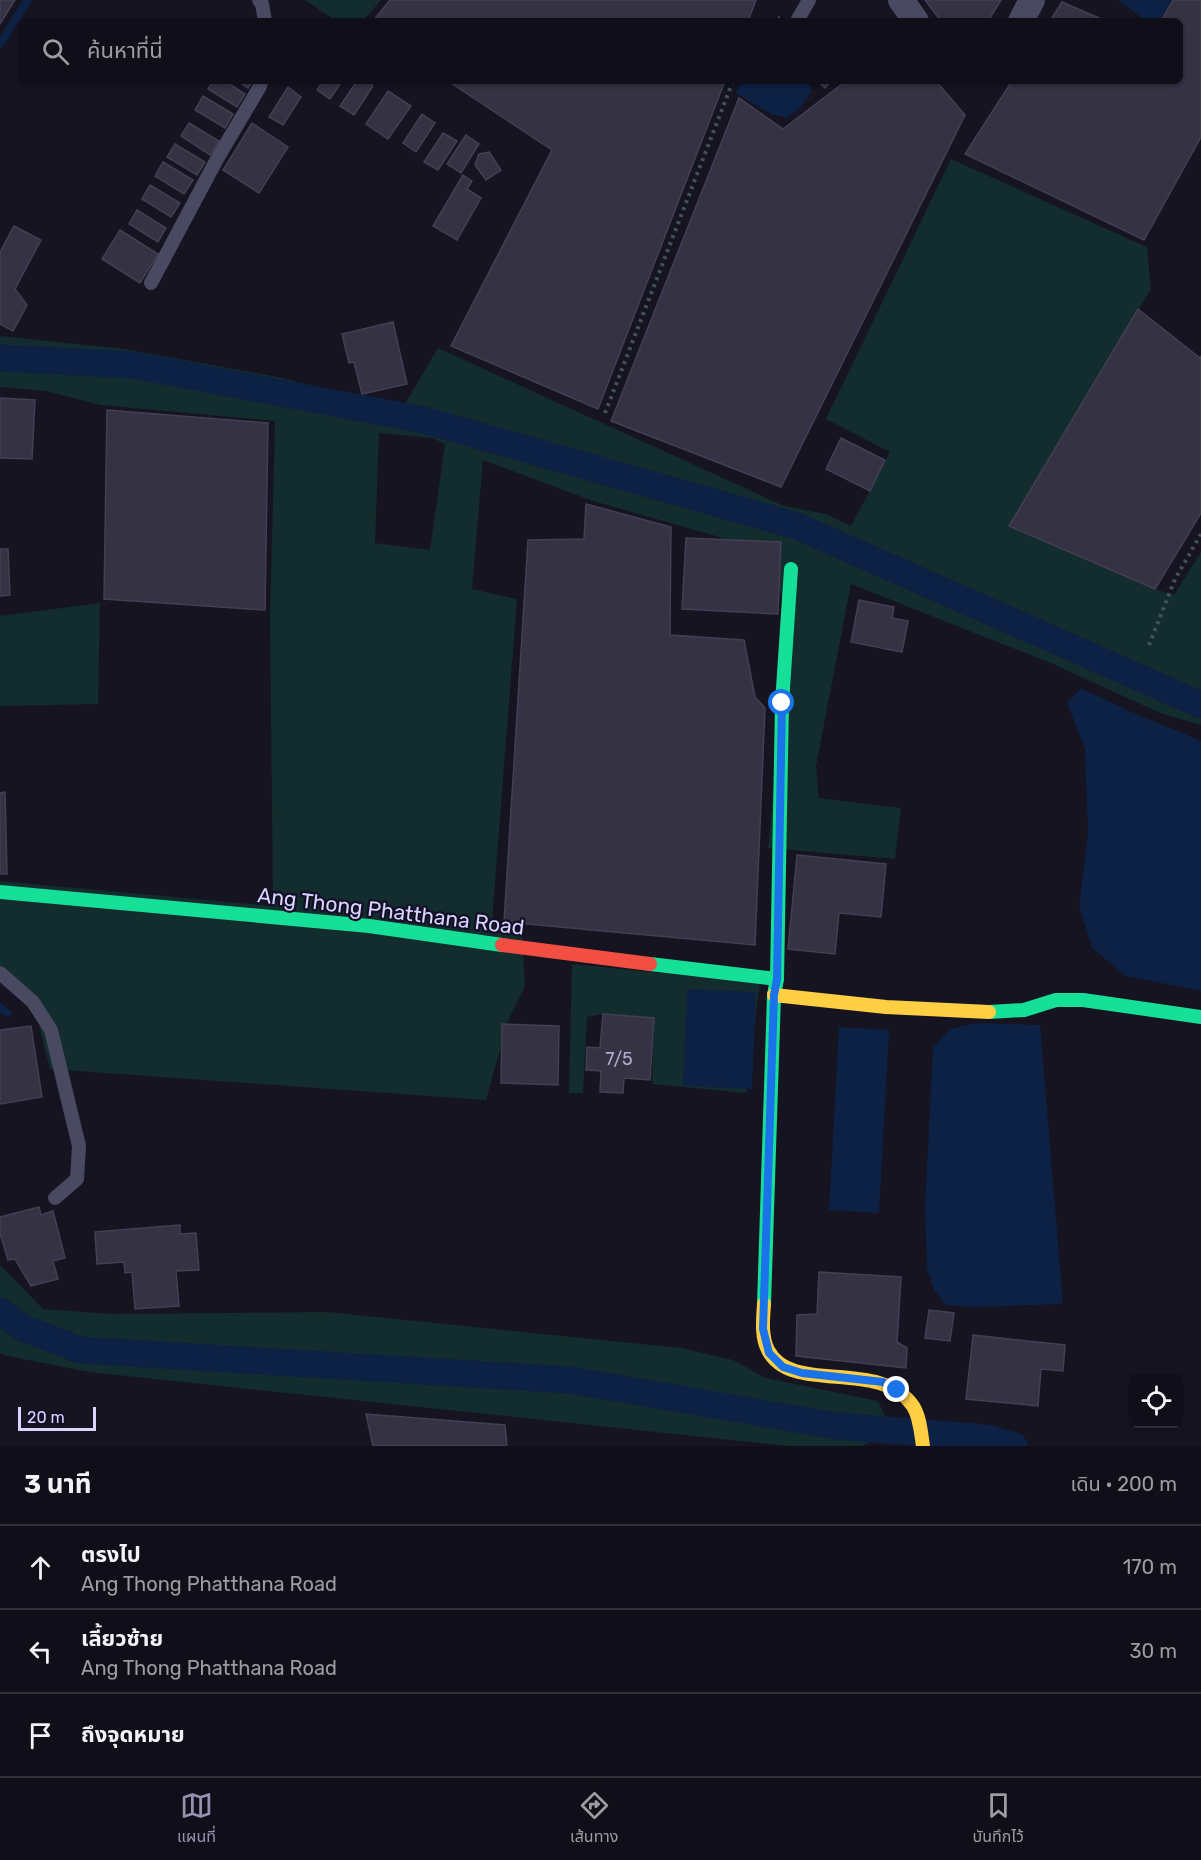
<!DOCTYPE html>
<html lang="th">
<meta charset="utf-8">
<style>
:root{--surface:#100f19;--page:#191822;--text:#f1f3f6;--muted:#9c9ca2;--line:#302f38;--accent:#9591b1}
body{margin:0;font-family:Rubik,"Noto Sans Thai",sans-serif;background:var(--page);color:var(--text)}
.controls{position:absolute;right:18px;bottom:18px;display:grid;overflow:hidden;border-radius:9px;box-shadow:0 2px 4px #0004}
.controls button{width:54px;height:54px;display:grid;place-items:center;padding:0;border:0;border-bottom:2px solid var(--line);background:var(--surface);color:var(--text);font:30px sans-serif}
.scale{position:absolute;left:18px;bottom:15px;width:78px;box-sizing:border-box;padding-left:6px;border:3px solid #d9d4ff;border-top:0;font-size:16px;line-height:21px;white-space:nowrap;color:#d9d4ff;-webkit-text-stroke:4px #130f26;paint-order:stroke}
.stop{position:absolute;width:18px;height:18px;margin:-14px;border:4px solid #1a73e8;border-radius:50%;background:#fff}
.stop.end{background:#1a73e8;border-color:#fff;box-shadow:0 2px 6px #0008}
.list{margin:0;padding:0;list-style:none}
h2{display:flex;justify-content:space-between;align-items:center;height:78px;margin:0;padding:0 24px;font-size:26px}
h2 small{font-size:20px;font-weight:400;color:var(--muted)}
.list li{display:grid;grid-template-columns:39px 1fr auto;gap:18px;align-items:center;box-sizing:border-box;height:84px;padding:0 24px;border-top:2px solid var(--line)}
.list b{display:block;font-size:22px;white-space:nowrap}
.list p{margin:0;font-size:20px;white-space:nowrap;color:var(--muted)}
.list em{font-size:20px;font-style:normal;color:var(--muted)}
.icon{flex:none;width:33px;height:33px;fill:none;stroke:currentColor;stroke-width:2;stroke-linecap:round;stroke-linejoin:round}
.map{position:relative;flex:none;width:1201px;height:1446px;overflow:hidden}
.search{position:absolute;background:var(--surface);box-shadow:0 2px 4px #0004;left:18px;right:18px;top:18px;height:66px;display:flex;align-items:center;gap:15px;box-sizing:border-box;padding:0 21px;border-radius:9px;color:var(--muted);font-size:22px}
.sheet{height:330px;background:var(--surface)}
nav{display:flex;justify-content:space-around;align-items:center;box-sizing:border-box;height:84px;border-top:2px solid var(--line);background:var(--surface);font-size:16px;color:var(--muted)}
nav a{display:grid;justify-items:center;gap:3px}
nav .on{color:var(--accent)}
.map>svg:first-child{display:block}
.green{fill:#132c2d;fill-rule:evenodd}
.water{fill:#0d2144}
.lines{fill:none;stroke-linecap:round;stroke-linejoin:round}
.stream{stroke:#0d2144;stroke-width:8}
.canal{stroke:#0d2144;stroke-width:27}
.building{fill:#343243;stroke:#433f54;stroke-width:1.5}
.path{stroke:#44505f;stroke-width:4;stroke-dasharray:3 4.5;stroke-linecap:butt}
.lane{stroke:#4a4962;stroke-width:14}
.street{stroke:#4a4962;stroke-width:26}
.fast{stroke:#16e098;stroke-width:14}
.slow{stroke:#ffcf43;stroke-width:14}
.jam{stroke:#f24e42;stroke-width:14}
.route{stroke:#1a73e8;stroke-width:8}
.labels{text-anchor:middle;dominant-baseline:central;stroke-width:4.5;stroke-linejoin:round;paint-order:stroke}
.number-label{font-size:18px;fill:#b0acd0}
.street-label{font-size:21px;fill:#d9d4ff;stroke:#130f26}
</style>
<div class="map">
<svg width="1201" height="1446" viewBox="0 0 1201 1446">
<rect width="100%" height="100%" fill="#161421"/>
<!-- green -->
<g class="green">
<path d="M305 0H381L363 21H336Z"/>
<path d="M951 159 1147 247 1151 289 1009 526 1148 587 1174 595 1201 552V725L1160 713 1053 664 851 584 816 766 819 798 901 808 895 859 768 848 790 618 765 550 593 501 483 460 472 589 517 599 492 922 522 931 525 986 508 1021 486 1100 50 1069 37 1017 0 970V881L273 906 270 616 275 421 100 405 46 391 0 387V336L125 349 278 377 402 409 438 348 784 506 826 514 851 526 890 452 826 419ZM379 433 432 438 445 444 430 550 375 543Z"/>
<path d="M100 603 98 704 0 706V616Z"/>
<path d="M572 964 760 983 746 1093 652 1084 654 1018 603 1014 587 1017 583 1093H569Z"/>
<path d="M0 1265 43 1309 109 1314 327 1312 681 1348 733 1360 766 1378 878 1401 893 1433 862 1446H788L89 1372 3 1355 0 1353Z"/>
</g>
<!-- water -->
<g class="water">
<path d="M1118 0H1171L1160 21H1146Z"/>
<path d="M741 81H807L812 91 799 109 787 118 771 114 736 93Z"/>
<path d="M1081 688 1127 710 1201 741V991L1126 976 1092 948 1079 906 1088 832 1085 749 1067 703Z"/>
<path d="M687 989 756 992 752 1089 683 1086Z"/>
<path d="M976 1023 1040 1025 1063 1304 973 1307 946 1305 934 1290 927 1268 925 1206 933 1048 950 1029Z"/>
<path d="M839 1027 889 1030 879 1213 829 1210Z"/>
</g>
<g class="lines">
<!-- stream -->
<g class="stream">
<path d="M0 44 28 0"/>
<path d="M0 1007 7 1013"/>
</g>
<!-- canal -->
<g class="canal">
<path d="M0 358 133 365 424 420 797 526 1201 705"/>
<path d="M0 1311 21 1327 80 1350 570 1380 837 1426 987 1438 1014 1446"/>
</g>
</g>
<!-- building -->
<g class="building">
<path d="M0 0H15L0 24Z"/>
<path d="M390 0H756L748 21H373Z"/>
<path d="M925 0H1001L988 21H941Z"/>
<path d="M1173 0H1201V137L1144 240 965 154 1012 81H1180V21H1161Z"/>
<path d="M1062 2 1106 21H1050Z"/>
<path d="M213 81H225L245 94 237 107 208 89Z"/>
<path d="M237 81H253L248 88Z"/>
<path d="M323 81H342L330 99 317 90Z"/>
<path d="M357 81H366L373 86 354 115 340 106Z"/>
<path d="M448 81H725L598 409 451 346 552 150Z"/>
<path d="M818 81H831L825 88Z"/>
<path d="M846 81H936L965 115 781 487 611 421 739 98 783 129Z"/>
<path d="M288 87 301 97 283 125 269 117Z"/>
<path d="M388 91 411 106 388 139 366 124Z"/>
<path d="M203 96 233 114 225 128 195 110Z"/>
<path d="M422 114 435 123 416 152 403 143Z"/>
<path d="M189 123 219 141 210 155 181 136Z"/>
<path d="M252 123 288 147 259 193 223 170Z"/>
<path d="M443 133 457 141 438 170 424 162Z"/>
<path d="M466 135 479 144 461 173 447 164Z"/>
<path d="M175 144 205 162 197 175 167 157Z"/>
<path d="M489 152 501 170 486 180 475 165 479 154Z"/>
<path d="M163 162 193 180 184 194 155 176Z"/>
<path d="M463 175 472 181 467 189 481 198 457 240 433 226Z"/>
<path d="M150 185 180 203 171 217 142 199Z"/>
<path d="M137 210 166 228 158 242 129 224Z"/>
<path d="M14 226 41 240 15 289 27 305 13 331 0 324V252Z"/>
<path d="M120 230 158 254 140 283 102 259Z"/>
<path d="M1138 309 1200 358 1201 356V513L1155 589 1009 526Z"/>
<path d="M393 322 407 384 362 394 354 362 349 363 342 334Z"/>
<path d="M0 398 35 400 32 459 0 458Z"/>
<path d="M107 410 268 423 265 610 104 599Z"/>
<path d="M841 438 885 460 870 491 826 469Z"/>
<path d="M586 504 671 527 670 635 744 640 755 697 765 708 755 945 504 922 528 540 584 539Z"/>
<path d="M686 538 781 542 778 614 682 609Z"/>
<path d="M0 549H8L10 595 0 596Z"/>
<path d="M859 600 894 607 892 618 908 621 902 652 851 642Z"/>
<path d="M5 792 7 874H0V793Z"/>
<path d="M797 855 886 864 881 917 839 913 835 954 788 949Z"/>
<path d="M603 1014 654 1018 650 1080 624 1078 623 1093 600 1092 601 1071 586 1070 587 1047 600 1048Z"/>
<path d="M502 1024 559 1026 558 1085 501 1083Z"/>
<path d="M31 1026 42 1097 0 1104V1030Z"/>
<path d="M39 1207 41 1215 53 1211 65 1258 53 1261 58 1279 31 1286 15 1259 8 1260 0 1233V1217Z"/>
<path d="M180 1225V1234L196 1233 199 1270 176 1271 179 1306 135 1309 132 1272 125 1273 124 1262 97 1264 95 1232Z"/>
<path d="M819 1272 901 1277 897 1342 907 1348 906 1368 796 1356 797 1315 817 1314Z"/>
<path d="M929 1310 954 1313 950 1341 925 1338Z"/>
<path d="M973 1335 1065 1345 1063 1371 1041 1369 1038 1406 966 1399Z"/>
<path d="M366 1414 505 1425 507 1446H373Z"/>
</g>
<g class="lines">
<!-- path -->
<g class="path">
<path d="M771 21 780 18"/>
<path d="M605 413 733 81"/>
<path d="M1149 645 1175 579 1201 534"/>
</g>
<!-- lane -->
<g class="lane">
<path d="M259 0 262 4 265 21"/>
<path d="M797 21 809 0"/>
<path d="M151 283 217 159 259 88 262 81"/>
<path d="M0 973 33 1002 51 1030 79 1146 77 1179 55 1198"/>
</g>
<!-- street -->
<g class="street">
<path d="M901 0 916 21"/>
<path d="M1021 21 1032 0"/>
</g>
<!-- fast -->
<g class="fast">
<path d="M0 892 369 926 502 945"/>
<path d="M650 964 777 979"/>
<path d="M989 1012 1024 1010 1056 1000H1083L1201 1017"/>
<path d="M764 1304 774 995 777 979 782 703 791 569"/>
</g>
<!-- slow -->
<g class="slow">
<path d="M774 995 886 1007 989 1012"/>
<path d="M764 1304C763 1319 761 1337 768 1350 792 1396 879 1357 913 1406 920 1417 921 1433 923 1446"/>
</g>
<!-- jam -->
<path class="jam" d="M502 945 650 964"/>
</g>
<g class="lines">
<!-- route -->
<path class="route" d="M782 703 777 979 774 995 763 1329 769 1353 783 1367 802 1373 883 1382 897 1390"/>
</g>
<g class="labels">
<!-- number labels -->
<g class="number-label">
<text x="619" y="1059">7/5</text>
</g>
<!-- street labels -->
<g class="street-label">
<text transform="translate(391 911) rotate(7)">Ang Thong Phatthana Road</text>
</g>
</g>
</svg>
<div class="controls">
<button><svg class="icon" aria-label="locate" viewBox="0 0 24 24"><circle cx="12" cy="12" r="6"/><path d="M12 2v4M12 18v4M2 12h4M18 12h4"/></svg></button>
</div>
<div class="scale">20 m</div>
<div class="stop" style="left:782px;top:703px"></div>
<div class="stop end" style="left:897px;top:1390px"></div>
<div class="search"><svg class="icon" aria-label="search" viewBox="0 0 24 24"><circle cx="10" cy="10" r="6"/><path d="M15 15l6 6"/></svg>ค้นหาที่นี่</div>
</div>
<section class="sheet">
<h2>3 นาที<small>เดิน · 200 m</small></h2>
<ul class="list">
<li><svg class="icon" aria-label="ahead" viewBox="0 0 24 24"><path d="M12 20V5M6 11l6-6 6 6"/></svg><div><b>ตรงไป</b><p>Ang Thong Phatthana Road</p></div><em>170 m</em></li>
<li><svg class="icon" aria-label="left" viewBox="0 0 24 24"><path d="M17 20v-9H6M10 6l-5 5 5 5"/></svg><div><b>เลี้ยวซ้าย</b><p>Ang Thong Phatthana Road</p></div><em>30 m</em></li>
<li><svg class="icon" aria-label="arrive" viewBox="0 0 24 24"><path d="M6 21V4h12l-3 4 3 4H6"/></svg><div><b>ถึงจุดหมาย</b></div></li>
</ul>
</section>
<nav>
<a class="on"><svg class="icon" aria-label="map" viewBox="0 0 24 24"><path d="M3 6l6-2 6 2 6-2v14l-6 2-6-2-6 2zM9 4v14M15 6v14"/></svg>แผนที่</a>
<a><svg class="icon" aria-label="directions" viewBox="0 0 24 24"><path d="M12 3l9 9-9 9-9-9zM9 14v-3h6M13 9l2 2-2 2"/></svg>เส้นทาง</a>
<a><svg class="icon" aria-label="saved" viewBox="0 0 24 24"><path d="M7 4h10v16l-5-4-5 4z"/></svg>บันทึกไว้</a>
</nav>
